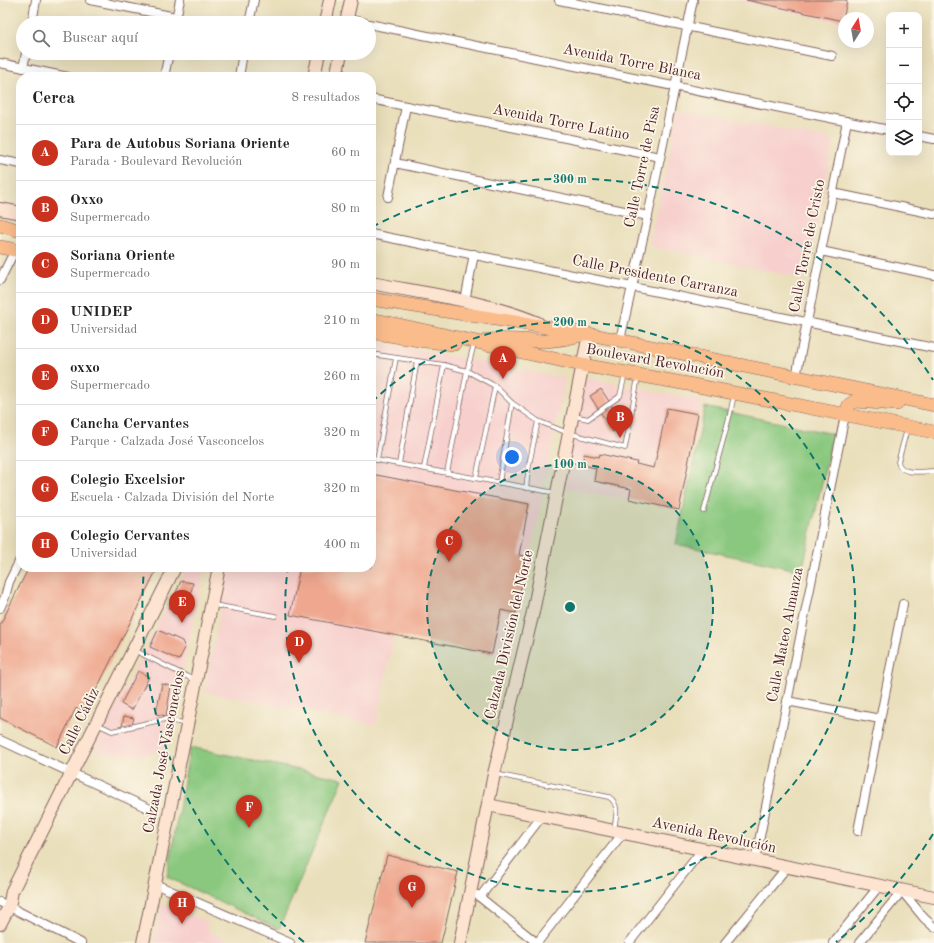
<!DOCTYPE html>
<html lang="es">
<meta charset="utf-8">
<style>
:root{--surface:#fff;--page:#f2f2f2;--text:#222;--muted:#767676;--line:#e0e0e0;--accent:#c8321e}
body{margin:0;font-family:"Old Standard TT",serif;background:var(--page);color:var(--text)}
.controls{position:absolute;right:12px;top:12px;display:grid;overflow:hidden;border-radius:8px;box-shadow:0 4px 16px #0002}
.controls button{width:36px;height:36px;display:grid;place-items:center;padding:0;border:0;border-bottom:1px solid var(--line);background:var(--surface);color:var(--text);font:20px sans-serif}
.compass{position:absolute;left:838px;top:12px;width:36px;height:36px;border-radius:50%;background:var(--surface);box-shadow:0 4px 16px #0002;rotate:11deg}
.you{position:absolute;left:512px;top:457px;width:14px;height:14px;margin:-10px;border:3px solid #fff;border-radius:50%;background:#1a73e8;box-shadow:0 0 0 6px #1a73e833}
.badge{display:grid;place-items:center;width:26px;height:26px;border-radius:50%;background:var(--accent);color:#fff;font-size:13px;font-weight:700}
.pin{position:absolute;translate:-50% -33px;filter:drop-shadow(0 1px 2px #0008)}
.pin::after{content:'';position:absolute;top:21px;width:14px;height:12px;background:inherit;clip-path:polygon(0 0,100% 0,50% 100%)}
.list{margin:0;padding:0;list-style:none}
h2{display:flex;justify-content:space-between;align-items:center;height:52px;margin:0;padding:0 16px;font-size:17px}
h2 small{font-size:13px;font-weight:400;color:var(--muted)}
.list li{display:grid;grid-template-columns:26px 1fr auto;gap:12px;align-items:center;box-sizing:border-box;height:56px;padding:0 16px;border-top:1px solid var(--line)}
.list b{display:block;font-size:15px;white-space:nowrap}
.list p{margin:0;font-size:13px;white-space:nowrap;color:var(--muted)}
.list em{font-size:13px;font-style:normal;color:var(--muted)}
.icon{flex:none;width:22px;height:22px;fill:none;stroke:currentColor;stroke-width:2;stroke-linecap:round;stroke-linejoin:round}
.map{position:relative;flex:none;width:934px;height:943px;overflow:hidden}
.search{position:absolute;background:var(--surface);box-shadow:0 4px 16px #0002;left:16px;top:16px;width:360px;height:44px;display:flex;align-items:center;gap:10px;box-sizing:border-box;padding:0 14px;border-radius:22px;color:var(--muted);font-size:15px}
.panel{position:absolute;background:var(--surface);box-shadow:0 4px 16px #0002;left:16px;top:72px;width:360px;height:500px;border-radius:16px}
.map>svg:first-child{display:block}
.built{fill:#f7d0cd}
.green{fill:#89c87e;stroke:#6a7454}
.building{fill:#efa78f}
.lines{fill:none;stroke-linecap:round;stroke-linejoin:round}
.lane-casing{stroke:#82625d;stroke-width:5.5}
.street-casing{stroke:#82625d;stroke-width:10}
.secondary-casing{stroke:#82625d;stroke-width:14}
.primary-casing{stroke:#82625d;stroke-width:14}
.lane{stroke:#fff;stroke-width:4}
.street{stroke:#fff;stroke-width:8}
.secondary{stroke:#fde4d1;stroke-width:12}
.primary{stroke:#fabc8b;stroke-width:13}
.ring{fill:none;stroke:#0f766e;stroke-width:2;stroke-dasharray:7 5}
.labels{text-anchor:middle;dominant-baseline:central;stroke-width:3.5;stroke-linejoin:round;paint-order:stroke}
.street-label{font-size:15px;fill:#4a1f2b;stroke:#fcf5e5}
.centre{fill:#0f766e;stroke:#fcf5e5;stroke-width:2}
.ring-label{font-size:12px;text-anchor:middle;font-weight:bold;fill:#0f766e;stroke:#fcf5e5;stroke-width:3.5;stroke-linejoin:round;paint-order:stroke}
</style>
<div class="map">
<svg width="934" height="943" viewBox="0 0 934 943">
<rect width="100%" height="100%" fill="#fcf5e5"/>
<filter id="ink" filterUnits="userSpaceOnUse"><feTurbulence type="fractalNoise" baseFrequency=".025" numOctaves="2"/><feDisplacementMap in="SourceGraphic" scale="8" xChannelSelector="R" yChannelSelector="G"/><feConvolveMatrix kernelMatrix="1 2 1 2 8 2 1 2 1" color-interpolation-filters="sRGB"/></filter>
<filter id="wash" filterUnits="userSpaceOnUse"><feTurbulence type="fractalNoise" baseFrequency=".012" numOctaves="4" result="noise"/><feDisplacementMap in="SourceGraphic" scale="16" xChannelSelector="R" yChannelSelector="G"/><feGaussianBlur stdDeviation="0.9" result="paint"/><feColorMatrix in="noise" values="0 0 0 0 0 0 0 0 0 0 0 0 0 0 0 0 0 1.4 0 .05"/><feComposite in="paint" operator="in"/></filter>
<g filter="url(#wash)">
<rect width="100%" height="100%" fill="#e9dfbb"/>
<!-- built -->
<g class="built">
<path d="M734 0H848L843 23Z"/>
<path d="M679 109 834 140 806 279 649 246Z"/>
<path d="M371 341 565 378 511 659 394 635 376 725 204 692 229 567H371Z"/>
<path d="M585 378 702 401 680 510 565 488Z"/>
<path d="M187 567H205L166 750 138 756 93 752Z"/>
<path d="M162 903 208 922 207 927 210 933 235 943H154Z"/>
</g>
<!-- green -->
<g class="green">
<path d="M705 407 833 434 802 571 676 544Z"/>
<path d="M190 747 343 779 279 929 167 877Z"/>
</g>
<g id="blocks">
<!-- building -->
<g class="building">
<path d="M746 0H847L843 21Z"/>
<path d="M601 389 624 425 613 432 590 396Z"/>
<path d="M667 408 698 414 679 510 629 499 631 489 594 481 596 468 582 465 584 454 599 457 600 454 637 462 636 464 654 468Z"/>
<path d="M371 474 529 504 519 555 527 557 516 613 501 610 492 654 290 615 300 567H371Z"/>
<path d="M29 567H153L157 569 85 712 76 708 57 747 0 718V625Z"/>
<path d="M181 581 193 583 187 613 169 609Z"/>
<path d="M158 630 182 641 185 648 179 660 150 647Z"/>
<path d="M138 671 149 677 132 710 121 704Z"/>
<path d="M162 684 171 686 166 716 156 714Z"/>
<path d="M124 716 134 718 131 728 122 726Z"/>
<path d="M387 855 458 872 441 943H365Z"/>
</g>
</g>
</g>
<g filter="url(#ink)">
<use href="#blocks" fill-opacity="0" stroke="#82625d" stroke-width="1"/>
<g class="lines">
<!-- lane casing -->
<g class="lane-casing">
<g id="lane">
<path d="M371 354 444 365 467 371 495 386 512 403 538 421 529 465 526 488"/>
<path d="M574 416 588 419 620 396 625 374"/>
<path d="M538 421 568 433 625 448 638 377"/>
<path d="M907 429 898 462C901 476 922 471 934 471"/>
<path d="M371 459 556 493"/>
<path d="M377 460 396 358"/>
<path d="M399 464 417 361"/>
<path d="M424 468 444 365"/>
<path d="M447 473 467 371 474 344"/>
<path d="M476 478 495 386"/>
<path d="M499 483 512 403"/>
<path d="M704 511 730 414 734 395"/>
<path d="M214 605 275 616"/>
<path d="M134 650 194 680"/>
<path d="M97 724 112 731 165 719 187 724"/>
<path d="M495 774 609 797C620 804 616 818 614 829"/>
</g>
</g>
<!-- street casing -->
<g class="street-casing">
<g id="street">
<path d="M90 0 176 17"/>
<path d="M559 0 832 56"/>
<path d="M347 19 365 23"/>
<path d="M32 23 36 0"/>
<path d="M175 23 180 0"/>
<path d="M249 23 254 0"/>
<path d="M369 24 889 130"/>
<path d="M0 63 68 77"/>
<path d="M23 68 26 53"/>
<path d="M164 77 169 53"/>
<path d="M239 77 243 53"/>
<path d="M371 99 660 157"/>
<path d="M919 136 934 139"/>
<path d="M0 160 21 164"/>
<path d="M395 163 648 216"/>
<path d="M833 193 934 214"/>
<path d="M388 197 406 106"/>
<path d="M371 234 934 348"/>
<path d="M821 251 934 275"/>
<path d="M0 280 15 250"/>
<path d="M465 301 474 254"/>
<path d="M620 340 648 216 693 0"/>
<path d="M796 377 847 121"/>
<path d="M0 608 5 597 9 582 21 558"/>
<path d="M787 701 880 719"/>
<path d="M0 740 150 809"/>
<path d="M858 831 903 604"/>
<path d="M755 861 845 415"/>
<path d="M155 884 290 943"/>
<path d="M477 895 537 943"/>
<path d="M480 897 542 816"/>
<path d="M0 902 81 943"/>
<path d="M537 943 623 833"/>
<path d="M629 943 702 850"/>
<path d="M725 943 787 867"/>
<path d="M833 943 879 886"/>
<path d="M859 943 902 891 924 918 934 927"/>
</g>
</g>
<!-- secondary casing -->
<g class="secondary-casing">
<g id="secondary">
<path d="M325 23 330 0"/>
<path d="M346 23 351 0"/>
<path d="M314 77 319 53"/>
<path d="M336 77 341 53"/>
<path d="M0 209 21 213"/>
<path d="M371 283C427 294 485 301 538 323"/>
<path d="M488 805 934 897"/>
<path d="M0 924 9 907 12 891 175 567"/>
<path d="M143 943 219 567"/>
<path d="M460 943 494 774 533 612 589 334"/>
</g>
</g>
<!-- primary casing -->
<g class="primary-casing">
<g id="primary">
<path d="M0 225 21 231"/>
<path d="M0 247 21 251"/>
<path d="M371 299 589 334 934 405"/>
<path d="M371 319 582 365 688 384 934 432"/>
<path d="M371 332 425 341 454 344"/>
<path d="M487 340C507 338 527 341 547 341 559 340 570 338 581 335"/>
<path d="M845 415 849 405 855 401 897 404"/>
</g>
</g>
<!-- lane -->
<use href="#lane" class="lane"/>
<!-- street -->
<use href="#street" class="street"/>
<!-- secondary -->
<use href="#secondary" class="secondary"/>
<!-- primary -->
<use href="#primary" class="primary"/>
</g>
</g>
<!-- distance rings -->
<circle cx="570" cy="607" r="143" fill="#0f766e" fill-opacity=".12"/>
<g class="ring">
<circle cx="570" cy="607" r="143"/>
<path d="M372 402A285 285 0 1 1 288 567"/>
<path d="M933 834A428 428 0 0 1 836 942M304 942A428 428 0 0 1 144 570M372 227A428 428 0 0 1 933 380"/>
</g>
<g class="labels">
<!-- street labels -->
<g class="street-label">
<text transform="translate(632 63) rotate(11)">Avenida Torre Blanca</text>
<text transform="translate(561 123) rotate(11)">Avenida Torre Latino</text>
<text transform="translate(643 167) rotate(-78)">Calle Torre de Pisa</text>
<text transform="translate(808 246) rotate(-79)">Calle Torre de Cristo</text>
<text transform="translate(655 277) rotate(11)">Calle Presidente Carranza</text>
<text transform="translate(655 362) rotate(10)">Boulevard Revolución</text>
<text transform="translate(510 635) rotate(-77)">Calzada División del Norte</text>
<text transform="translate(786 635) rotate(-79)">Calle Mateo Almanza</text>
<text transform="translate(80 722) rotate(-64)">Calle Cádiz</text>
<text transform="translate(165 752) rotate(-79)">Calzada José Vasconcelos</text>
<text transform="translate(714 836) rotate(12)">Avenida Revolución</text>
</g>
</g>
<circle cx="570" cy="607" r="6" class="centre"/>
<g class="ring-label">
<text x="570" y="183">300 m</text>
<text x="570" y="326">200 m</text>
<text x="570" y="468">100 m</text>
</g>
</svg>
<div class="controls">
<button>+</button>
<button>−</button>
<button><svg class="icon" aria-label="locate" viewBox="0 0 24 24"><circle cx="12" cy="12" r="6"/><path d="M12 2v4M12 18v4M2 12h4M18 12h4"/></svg></button>
<button><svg class="icon" aria-label="layers" viewBox="0 0 24 24"><path d="M12 4l9 5-9 5-9-5zM3 14l9 5 9-5"/></svg></button>
</div>
<svg class="compass" viewBox="-18 -18 36 36"><path d="M0-13l5 13h-10z" fill="#e53935"/><path d="M0 13l5-13h-10z" fill="#767676"/></svg>
<div class="you"></div>
<div class="pin badge" style="left:503px;top:379px">A</div>
<div class="pin badge" style="left:620px;top:438px">B</div>
<div class="pin badge" style="left:449px;top:562px">C</div>
<div class="pin badge" style="left:299px;top:663px">D</div>
<div class="pin badge" style="left:182px;top:623px">E</div>
<div class="pin badge" style="left:249px;top:828px">F</div>
<div class="pin badge" style="left:412px;top:908px">G</div>
<div class="pin badge" style="left:182px;top:924px">H</div>
<div class="search"><svg class="icon" aria-label="search" viewBox="0 0 24 24"><circle cx="10" cy="10" r="6"/><path d="M15 15l6 6"/></svg>Buscar aquí</div>
<section class="panel">
<h2>Cerca<small>8 resultados</small></h2>
<ul class="list">
<li><span class="badge">A</span><div><b>Para de Autobus Soriana Oriente</b><p>Parada · Boulevard Revolución</p></div><em>60 m</em></li>
<li><span class="badge">B</span><div><b>Oxxo</b><p>Supermercado</p></div><em>80 m</em></li>
<li><span class="badge">C</span><div><b>Soriana Oriente</b><p>Supermercado</p></div><em>90 m</em></li>
<li><span class="badge">D</span><div><b>UNIDEP</b><p>Universidad</p></div><em>210 m</em></li>
<li><span class="badge">E</span><div><b>oxxo</b><p>Supermercado</p></div><em>260 m</em></li>
<li><span class="badge">F</span><div><b>Cancha Cervantes</b><p>Parque · Calzada José Vasconcelos</p></div><em>320 m</em></li>
<li><span class="badge">G</span><div><b>Colegio Excelsior</b><p>Escuela · Calzada División del Norte</p></div><em>320 m</em></li>
<li><span class="badge">H</span><div><b>Colegio Cervantes</b><p>Universidad</p></div><em>400 m</em></li>
</ul>
</section>
</div>
